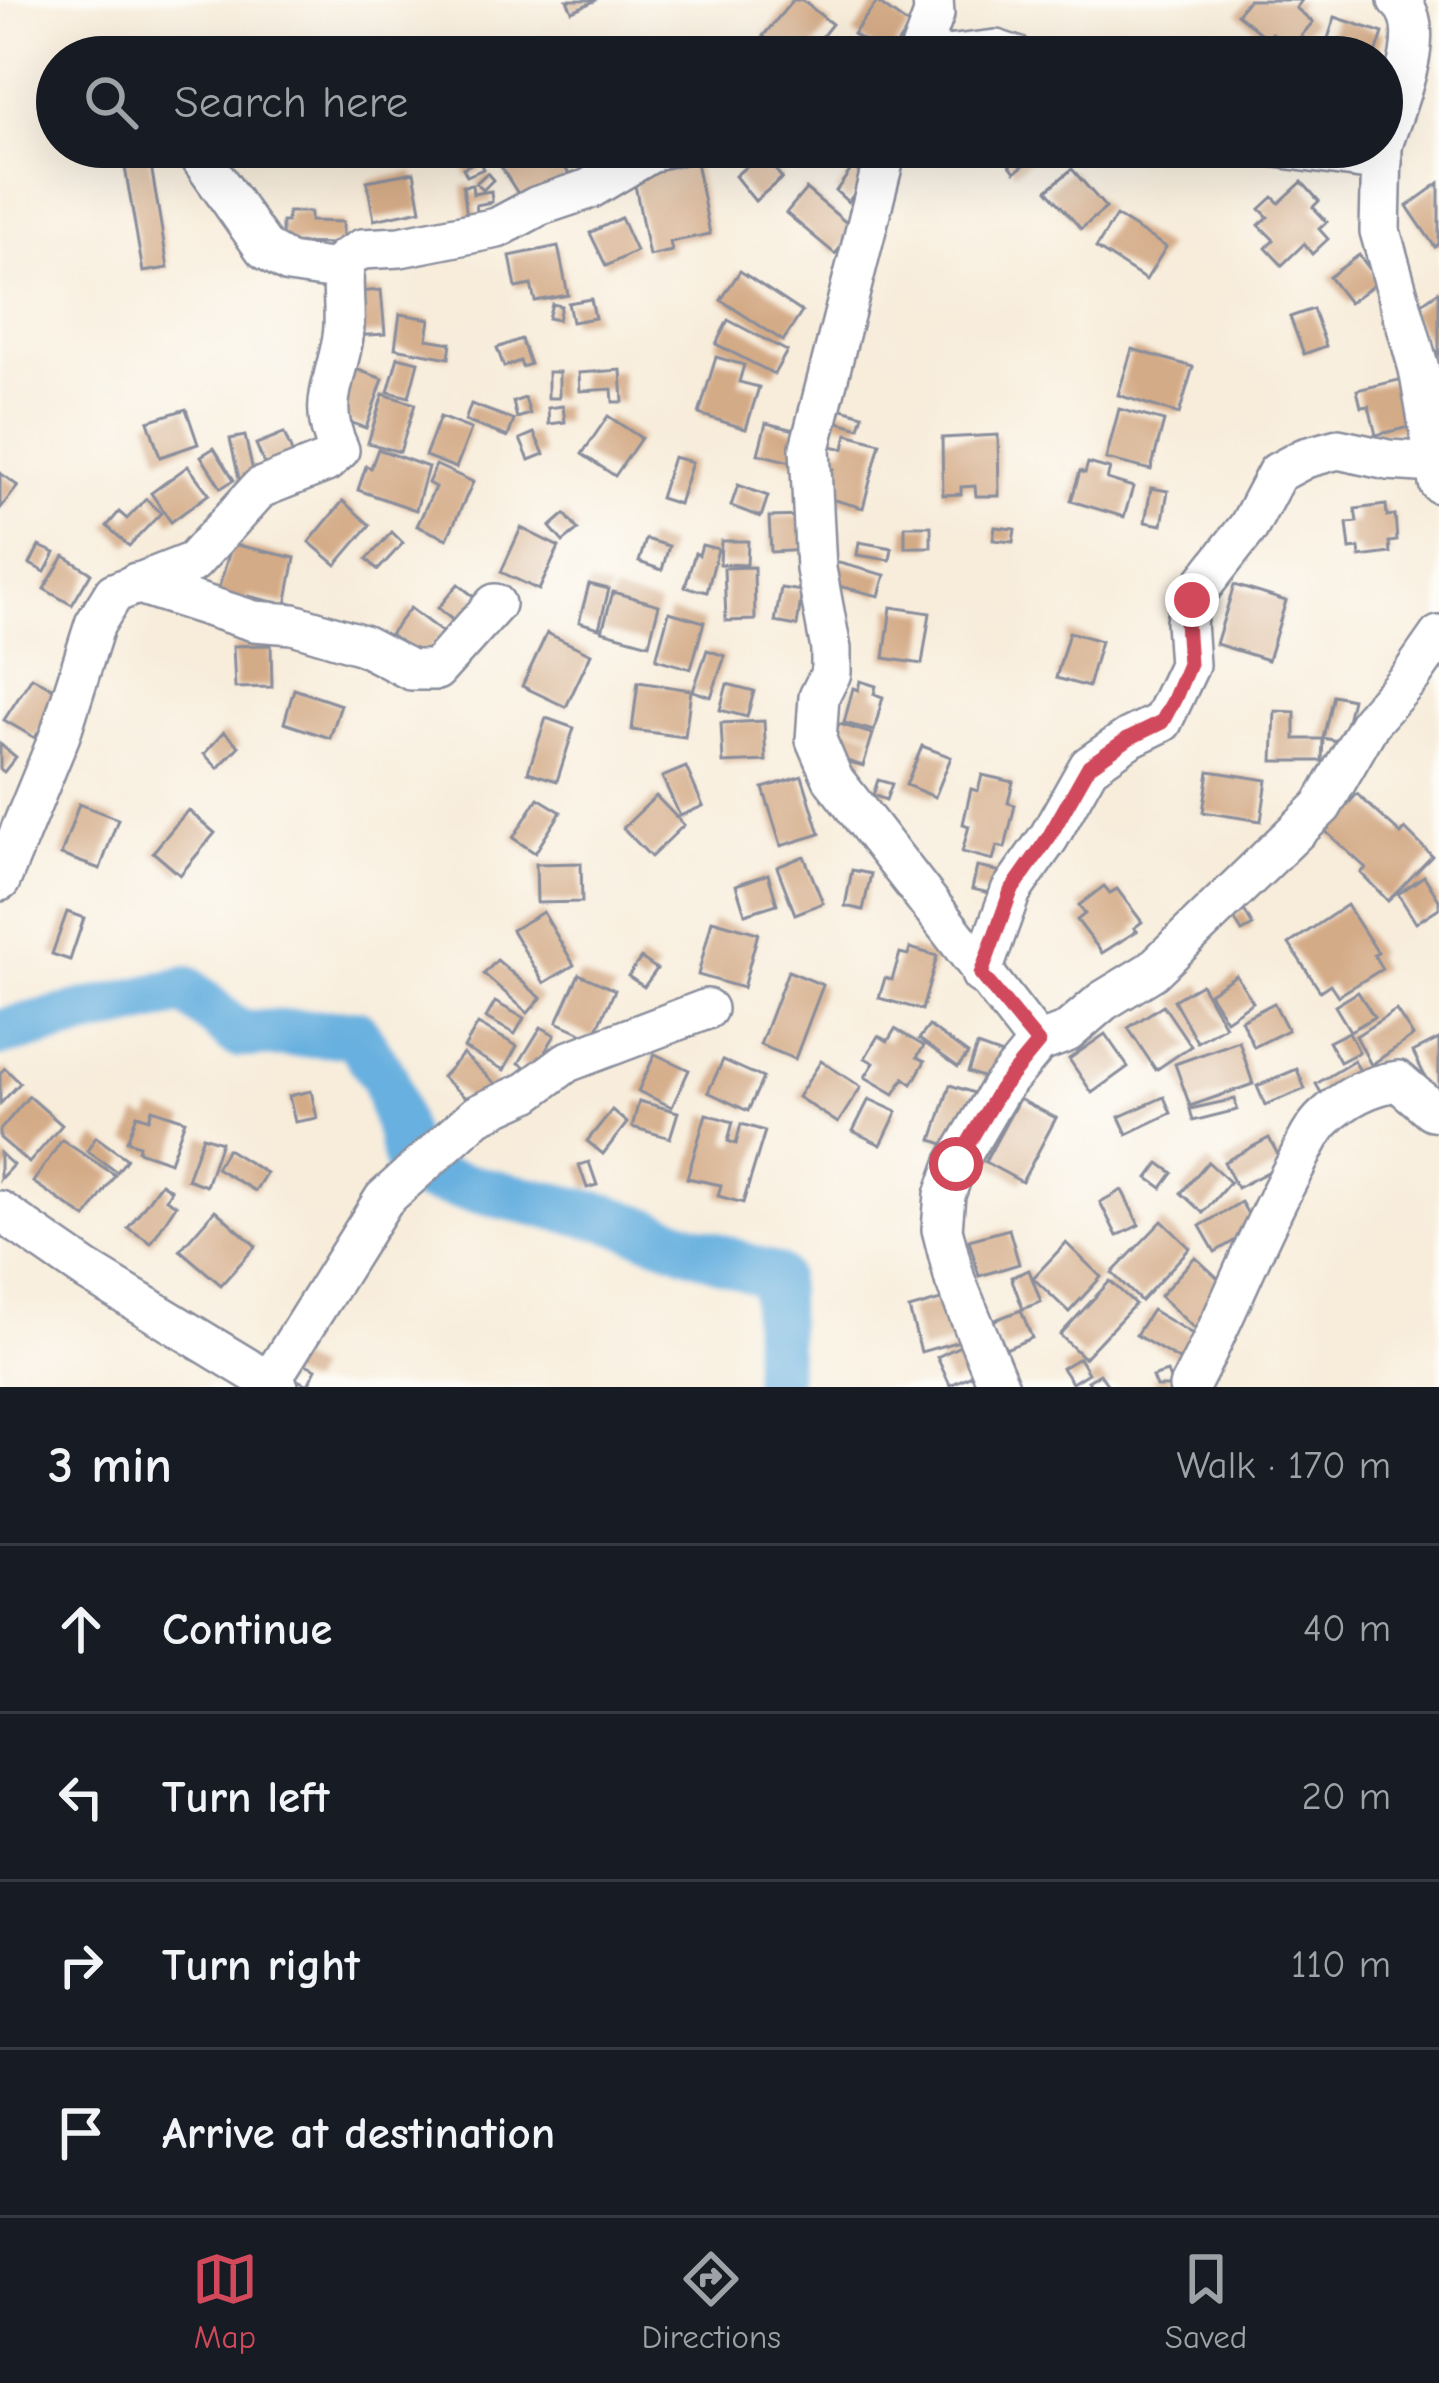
<!DOCTYPE html>
<meta charset="utf-8">
<style>
:root{--surface:#171b24;--page:#242831;--text:#f1f3f6;--muted:#9ea1a6;--line:#363941;--accent:#d1495b}
body{margin:0;font-family:"Comic Neue",sans-serif;background:var(--page);color:var(--text)}
.stop{position:absolute;width:36px;height:36px;margin:-27px;border:9px solid #d1495b;border-radius:50%;background:#fff}
.stop.end{background:#d1495b;border-color:#fff;box-shadow:0 3px 12px #0008}
.list{margin:0;padding:0;list-style:none}
h2{display:flex;justify-content:space-between;align-items:center;height:156px;margin:0;padding:0 48px;font-size:51px}
h2 small{font-size:39px;font-weight:400;color:var(--muted)}
.list li{display:grid;grid-template-columns:78px 1fr auto;gap:36px;align-items:center;box-sizing:border-box;height:168px;padding:0 48px;border-top:3px solid var(--line)}
.list b{display:block;font-size:45px;white-space:nowrap}
.list em{font-size:39px;font-style:normal;color:var(--muted)}
.icon{flex:none;width:66px;height:66px;fill:none;stroke:currentColor;stroke-width:2;stroke-linecap:round;stroke-linejoin:round}
.map{position:relative;flex:none;width:1439px;height:1387px;overflow:hidden}
.search{position:absolute;background:var(--surface);box-shadow:0 12px 48px #0002;left:36px;right:36px;top:36px;height:132px;display:flex;align-items:center;gap:30px;box-sizing:border-box;padding:0 42px;border-radius:66px;color:var(--muted);font-size:45px}
.sheet{height:828px;background:var(--surface)}
nav{display:flex;justify-content:space-around;align-items:center;box-sizing:border-box;height:168px;border-top:3px solid var(--line);background:var(--surface);font-size:33px;color:var(--muted)}
nav a{display:grid;justify-items:center;gap:6px}
nav .on{color:var(--accent)}
.map>svg:first-child{display:block}
.lines{fill:none;stroke-linecap:round;stroke-linejoin:round}
.river{stroke:#68b0df;stroke-width:48}
.building{fill:#d4ab87}
.minor-casing{stroke:#8a8e9c;stroke-width:44}
.minor{stroke:#fff;stroke-width:39}
.route{stroke:#d1495b;stroke-width:15}
</style>
<div class="map">
<svg width="1439" height="1387" viewBox="0 0 1439 1387">
<rect width="100%" height="100%" fill="#fdfcf7"/>
<filter id="ink" filterUnits="userSpaceOnUse"><feTurbulence type="fractalNoise" baseFrequency=".00833" numOctaves="2"/><feDisplacementMap in="SourceGraphic" scale="24" xChannelSelector="R" yChannelSelector="G"/><feConvolveMatrix kernelMatrix="1 2 1 2 8 2 1 2 1" color-interpolation-filters="sRGB"/></filter>
<filter id="wash" filterUnits="userSpaceOnUse"><feTurbulence type="fractalNoise" baseFrequency=".004" numOctaves="4" result="noise"/><feDisplacementMap in="SourceGraphic" scale="48" xChannelSelector="R" yChannelSelector="G"/><feGaussianBlur stdDeviation="2.7" result="paint"/><feColorMatrix in="noise" values="0 0 0 0 0 0 0 0 0 0 0 0 0 0 0 0 0 1.4 0 .05"/><feComposite in="paint" operator="in"/></filter>
<g filter="url(#wash)">
<rect width="100%" height="100%" fill="#f8eddb"/>
<g class="lines">
<!-- river -->
<path class="river" d="M0 1033 187 990 238 1034 355 1033 385 1079 411 1175 608 1218 775 1277 776 1387"/>
</g>
<g id="blocks">
<!-- building -->
<g class="building">
<path d="M567 0H597L572 11Z"/>
<path d="M793 0H802L832 24 806 57H789L763 36Z"/>
<path d="M1248 0H1302L1296 8 1313 22 1301 36 1312 45 1302 57 1272 33 1267 39 1237 14Z"/>
<path d="M877 2 910 26 888 57 853 34Z"/>
<path d="M1335 17 1383 33 1375 57 1323 54Z"/>
<path d="M1237 41 1273 47 1272 57H1234Z"/>
<path d="M129 147H148L168 268 143 272 122 150Z"/>
<path d="M373 147H431L430 155 373 150Z"/>
<path d="M529 147H546L555 162 560 159 570 176 522 200 500 165Z"/>
<path d="M763 147H790L779 160Z"/>
<path d="M996 147H1048L1015 172Z"/>
<path d="M762 153 782 178 755 201 735 176Z"/>
<path d="M479 160 483 169 467 176 463 168Z"/>
<path d="M696 162 710 234 670 242 672 251 649 256 633 175Z"/>
<path d="M853 167 866 179 848 202 836 191Z"/>
<path d="M1072 169 1106 208 1081 229 1047 190Z"/>
<path d="M414 172 421 210 374 220 367 181Z"/>
<path d="M487 173 493 180 483 190 476 183Z"/>
<path d="M1302 182 1319 201 1313 207 1327 222 1319 229 1328 239 1312 254 1304 244 1282 265 1266 248 1274 240 1259 225 1268 217 1260 209 1273 197 1279 203Z"/>
<path d="M1439 183V244L1435 247 1407 206Z"/>
<path d="M472 185 473 194 491 191 492 202 476 205 479 224 468 225 463 186Z"/>
<path d="M806 189 855 230 835 254 786 213Z"/>
<path d="M288 212H310V221L343 222V244L282 243V222H287Z"/>
<path d="M1116 216 1166 247 1146 280 1096 248Z"/>
<path d="M621 218 636 251 606 266 590 233Z"/>
<path d="M558 246 568 295 535 301 531 285 516 288 510 256Z"/>
<path d="M1359 255 1379 281 1349 303 1329 277Z"/>
<path d="M740 271 802 312 783 341 721 300Z"/>
<path d="M381 290 385 334 351 336 344 293Z"/>
<path d="M1439 291V355L1409 312Z"/>
<path d="M591 299 595 318 572 322 568 303Z"/>
<path d="M552 304 561 306 558 320 548 318Z"/>
<path d="M1313 309 1326 346 1304 354 1290 317Z"/>
<path d="M400 314 430 319 427 339 451 343 449 358 395 348Z"/>
<path d="M728 320 787 351 774 374 716 344Z"/>
<path d="M521 339 530 364 522 367 520 361 504 367 497 348Z"/>
<path d="M1132 349 1193 367 1179 414 1118 395Z"/>
<path d="M398 357 418 362 409 397 388 392Z"/>
<path d="M716 357 744 365 739 382 759 387 746 429 699 414Z"/>
<path d="M347 366 383 379 366 428 330 415Z"/>
<path d="M621 370 623 402H613L612 389 580 391 579 373Z"/>
<rect x="548" y="372" width="11" height="26"/>
<path d="M1403 379 1414 426 1376 435 1369 406 1361 407 1357 390Z"/>
<path d="M383 394 415 404 400 452 368 443Z"/>
<path d="M525 398 530 414 517 418 513 402Z"/>
<path d="M471 404 514 420 508 437 465 421Z"/>
<path d="M563 406 565 422 549 424 548 408Z"/>
<path d="M839 408 863 415 859 428 835 421Z"/>
<path d="M186 409 198 444 160 457 148 421Z"/>
<path d="M1119 409 1164 421 1151 470 1106 459Z"/>
<path d="M608 416 641 438 615 476 582 454Z"/>
<path d="M440 417 471 429 456 468 425 456Z"/>
<path d="M766 423 803 432 795 463 758 454Z"/>
<path d="M284 433 298 467 270 478 256 444Z"/>
<path d="M534 433 544 454 529 460 520 439Z"/>
<path d="M847 434 880 443 863 508 820 496 833 469 825 467 831 446 844 449Z"/>
<path d="M998 435 999 496H976L975 486 961 487V494L943 495 942 438Z"/>
<path d="M245 436 255 480 240 483 230 439Z"/>
<path d="M214 448 234 480 221 488 201 456Z"/>
<path d="M378 449 428 467 416 510 358 490 366 466 371 468Z"/>
<path d="M673 457 692 462 679 504 660 498Z"/>
<path d="M1088 463 1110 469 1107 479 1133 487 1124 517 1071 501 1080 471 1085 473Z"/>
<path d="M436 465 473 482 447 539 417 526 435 487 428 483Z"/>
<path d="M188 466 209 494 171 522 151 493Z"/>
<path d="M0 473 18 486 0 509Z"/>
<path d="M738 485 768 496 761 517 731 506Z"/>
<path d="M1151 488 1168 491 1162 525 1145 522Z"/>
<path d="M146 499 161 513 129 546 107 526 119 512 127 519Z"/>
<path d="M343 501 370 525 336 565 309 542Z"/>
<path d="M1386 505 1387 516 1395 515 1397 541 1389 542 1390 553 1360 557 1359 548 1350 549 1347 523 1357 522 1355 509Z"/>
<path d="M565 514 578 530 563 542 550 527Z"/>
<path d="M805 516 806 550 771 552 769 517Z"/>
<rect x="905" y="526" width="26" height="21"/>
<path d="M995 527 1015 529 1013 542 993 540Z"/>
<path d="M521 528 559 547 539 590 501 572Z"/>
<path d="M392 532 403 543 378 570 367 559Z"/>
<path d="M646 539 669 546 662 570 639 562Z"/>
<path d="M721 541H748L747 565 720 564Z"/>
<path d="M859 542 892 548 890 560 857 555Z"/>
<path d="M232 544 295 558 286 605 249 596 247 604 216 597Z"/>
<path d="M702 545 718 549 707 592 685 587 695 553 699 555Z"/>
<path d="M39 546 55 553 45 572 30 564Z"/>
<path d="M64 556 91 573 72 605 44 589Z"/>
<path d="M835 562 885 575 879 596 830 584Z"/>
<path d="M754 567 755 620 726 621 724 568Z"/>
<path d="M458 584 482 603 462 628 438 608Z"/>
<path d="M589 584 609 589 599 628 579 622Z"/>
<path d="M1234 585 1286 601 1268 660 1216 644Z"/>
<path d="M781 588 802 591 797 626 775 622Z"/>
<path d="M613 592 659 605 649 644 602 631Z"/>
<path d="M891 607 930 613 922 664 884 658Z"/>
<path d="M410 608 443 633 423 659 390 634Z"/>
<path d="M669 612 704 622 691 669 656 659Z"/>
<path d="M1069 632 1101 641 1088 687 1056 678Z"/>
<path d="M547 633 591 654 566 707 522 686Z"/>
<path d="M271 645 272 687 235 688 233 646Z"/>
<path d="M707 650 725 656 711 697 693 691Z"/>
<path d="M32 677 57 691 53 708 35 738 4 720Z"/>
<path d="M860 681 876 686 874 694 883 697 874 731 844 723 853 688 858 690Z"/>
<path d="M638 682 691 690 685 737 632 730Z"/>
<path d="M727 684 754 691 747 717 720 710Z"/>
<path d="M294 689 341 705 330 738 284 723Z"/>
<path d="M1333 695 1352 699 1342 742 1323 738Z"/>
<path d="M1275 711 1295 712V739H1323L1322 761H1273Z"/>
<path d="M546 718 574 728 557 781 528 772Z"/>
<path d="M764 721 766 761 723 763 721 723Z"/>
<path d="M839 724 873 734 863 766 830 756Z"/>
<path d="M224 732 239 746 218 768 204 754Z"/>
<path d="M0 744 16 757 4 772 0 769Z"/>
<path d="M922 746 951 757 935 797 906 785Z"/>
<path d="M686 767 703 806 680 816 662 777Z"/>
<path d="M1209 771 1267 780 1261 821 1203 812Z"/>
<path d="M982 775 1013 782 1008 803 1015 805 1005 848 997 846 993 860 962 852 969 826 963 824 971 789 978 791Z"/>
<path d="M802 776 820 834 781 846 763 788Z"/>
<path d="M878 780 892 784 886 800 873 795Z"/>
<path d="M1357 794 1401 834 1405 829 1432 856 1388 901 1361 873 1366 868 1324 830Z"/>
<path d="M656 796 684 825 651 857 623 828Z"/>
<path d="M538 798 561 812 535 853 513 838Z"/>
<path d="M79 804 118 819 100 869 61 855Z"/>
<path d="M188 810 215 833 180 875 153 852Z"/>
<path d="M804 856 823 903 795 914 777 867Z"/>
<path d="M581 863 582 902 537 903 536 864Z"/>
<path d="M977 867 1007 873 1002 896 972 889Z"/>
<path d="M852 870 871 874 863 910 845 906Z"/>
<path d="M768 874 777 904 745 914 736 885Z"/>
<path d="M1424 876 1439 900V908L1416 923 1398 894Z"/>
<path d="M1104 886 1110 893 1117 889 1142 922 1134 928 1137 931 1102 953 1077 920 1085 914 1079 905Z"/>
<path d="M1347 905 1378 953 1374 955 1382 969 1338 996 1330 984 1320 991 1289 944Z"/>
<path d="M1244 910 1253 926 1242 932 1233 917Z"/>
<path d="M67 912 84 918 70 960 52 954Z"/>
<path d="M543 912 574 965 544 983 512 930Z"/>
<path d="M712 920 758 933 743 988 698 975Z"/>
<path d="M910 948 937 956 922 1010 879 998 885 978 892 980 900 953 908 955Z"/>
<path d="M641 958 657 969 644 987 628 976Z"/>
<path d="M497 960 541 998 528 1013 484 974Z"/>
<path d="M788 971 823 985 795 1059 760 1045Z"/>
<path d="M579 974 615 990 593 1038 557 1022Z"/>
<path d="M1236 975 1253 1002 1226 1020 1209 993Z"/>
<path d="M1201 984 1225 1026 1197 1042 1174 1000Z"/>
<path d="M1358 992 1374 1017 1350 1031 1335 1006Z"/>
<path d="M495 1002 524 1018 515 1034 486 1018Z"/>
<path d="M1274 1003 1288 1030 1254 1047 1241 1020Z"/>
<path d="M1163 1005 1191 1046 1156 1070 1128 1028Z"/>
<path d="M1396 1010 1413 1036 1371 1065 1356 1036Z"/>
<path d="M478 1024 517 1046 504 1070 464 1048Z"/>
<path d="M929 1026 968 1054 958 1067 919 1039Z"/>
<path d="M541 1027 555 1035 533 1072 519 1063Z"/>
<path d="M895 1029 924 1046 917 1057 925 1061 912 1084 904 1078 894 1094 865 1077 874 1063 865 1058 878 1036 888 1041Z"/>
<path d="M1349 1032 1359 1052 1340 1062 1329 1042Z"/>
<path d="M1105 1034 1128 1067 1092 1093 1069 1059Z"/>
<path d="M1439 1039V1105L1413 1052Z"/>
<path d="M1239 1041 1253 1084 1190 1106 1175 1064Z"/>
<path d="M977 1046 1010 1058 1001 1084 968 1072Z"/>
<path d="M463 1054 496 1084 476 1107 442 1077Z"/>
<path d="M655 1054 689 1070 672 1107 638 1091Z"/>
<path d="M723 1060 763 1078 748 1111 708 1092Z"/>
<path d="M821 1061 861 1087 838 1123 798 1097Z"/>
<path d="M1354 1061 1369 1085 1330 1108 1316 1084Z"/>
<path d="M5 1068 20 1083 0 1104V1073Z"/>
<path d="M1297 1069 1305 1089 1265 1105 1257 1086Z"/>
<path d="M950 1085 974 1093 955 1148 932 1140Z"/>
<path d="M311 1091 317 1118 295 1122 289 1096Z"/>
<path d="M29 1096 62 1125 29 1163 0 1138V1130Z"/>
<path d="M1164 1097 1171 1113 1127 1134 1119 1117Z"/>
<path d="M869 1099 897 1112 881 1145 853 1131Z"/>
<path d="M1019 1099 1056 1118 1022 1182 985 1162Z"/>
<path d="M1235 1099 1237 1110 1193 1121 1190 1109Z"/>
<path d="M639 1101 678 1112 670 1138 632 1127Z"/>
<path d="M152 1109 185 1120 170 1162 138 1151 139 1145 127 1141 137 1115 149 1119Z"/>
<path d="M612 1110 627 1123 603 1154 587 1141Z"/>
<path d="M706 1114 733 1122 728 1141 736 1144 741 1124 765 1131 743 1203 718 1196 721 1185 687 1178Z"/>
<path d="M203 1136 221 1142 206 1186 187 1179Z"/>
<path d="M96 1137 127 1159 117 1172 87 1151Z"/>
<path d="M1269 1138 1283 1164 1237 1188 1224 1162Z"/>
<path d="M62 1140 115 1175 86 1218 33 1182Z"/>
<path d="M227 1149 266 1173 255 1191 216 1168Z"/>
<path d="M0 1153 13 1165 0 1179Z"/>
<path d="M589 1162 597 1185 587 1188 579 1165Z"/>
<path d="M1208 1162 1230 1182 1203 1213 1181 1193Z"/>
<path d="M1159 1163 1173 1173 1162 1188 1148 1178Z"/>
<path d="M161 1183 171 1190 166 1199 176 1205 151 1243 128 1228Z"/>
<path d="M1122 1190 1139 1225 1117 1236 1100 1202Z"/>
<path d="M1241 1202 1256 1228 1215 1252 1200 1226Z"/>
<path d="M215 1210 256 1246 221 1285 180 1250Z"/>
<path d="M1162 1221 1190 1248 1141 1301 1112 1273Z"/>
<path d="M1009 1229 1019 1264 979 1276 969 1240Z"/>
<path d="M1066 1243 1101 1277 1069 1312 1033 1278Z"/>
<path d="M1195 1257 1231 1290 1195 1329 1160 1296Z"/>
<path d="M1029 1270 1041 1302 1023 1309 1011 1277Z"/>
<path d="M1110 1281 1135 1304 1084 1358 1060 1335Z"/>
<path d="M958 1295 970 1338 921 1352 909 1309Z"/>
<path d="M1021 1310 1032 1338 1003 1350 992 1321Z"/>
<path d="M1152 1310 1196 1336 1181 1361 1136 1335Z"/>
<path d="M975 1339 987 1368 950 1385 937 1357Z"/>
<path d="M290 1357 316 1369 308 1385 283 1373Z"/>
<path d="M1079 1358 1088 1373 1072 1383 1062 1368Z"/>
<path d="M1167 1372 1173 1387H1156L1152 1377Z"/>
<path d="M1100 1374 1109 1387H1092L1088 1381Z"/>
</g>
</g>
</g>
<g filter="url(#ink)">
<use href="#blocks" fill-opacity="0" stroke="#8a8e9c" stroke-width="3"/>
<g class="lines">
<!-- minor casing -->
<g class="minor-casing">
<g id="minor">
<path d="M918 57 934 14 933 0"/>
<path d="M938 57 996 50 1017 57"/>
<path d="M1382 146C1393 109 1432 28 1398 0"/>
<path d="M193 147 265 249 289 263 343 271"/>
<path d="M887 147 810 448 816 569 831 649V673L819 697 816 740 833 779 1038 1043"/>
<path d="M1277 147 1382 162"/>
<path d="M1382 147 1380 231 1419 369 1439 483"/>
<path d="M136 583 254 621 293 624 363 645 411 670H436L495 604"/>
<path d="M0 881 60 735 95 624 114 593 193 562 260 488 326 462 339 450C317 404 336 382 343 337 347 311 340 285 345 259L362 249 400 247 497 228 538 206 589 189 660 147"/>
<path d="M981 974 1011 891 1049 837 1089 766 1129 738 1162 722 1189 665 1186 622 1191 600 1249 526 1277 473 1305 458 1338 449 1388 460 1436 463"/>
<path d="M0 1211 87 1271 278 1387"/>
<path d="M270 1381 384 1199 477 1115 527 1092 567 1062 707 1009"/>
<path d="M999 1387 955 1280 942 1229 945 1195 956 1164 1000 1089 1038 1043 1067 1032 1103 1001 1152 971 1322 806 1371 721 1411 676 1439 636"/>
<path d="M1189 1387C1228 1315 1255 1238 1295 1166 1303 1151 1311 1130 1324 1118 1345 1098 1369 1085 1398 1081L1432 1110 1439 1111"/>
</g>
</g>
<!-- minor -->
<use href="#minor" class="minor"/>
</g>
</g>
<g class="lines" filter="url(#ink)">
<!-- route -->
<path class="route" d="M956 1164 1000 1089 1038 1043 981 974 1011 891 1049 837 1089 766 1129 738 1162 722 1174 700 1189 664 1186 622 1192 600"/>
</g>
</svg>
<div class="stop" style="left:956px;top:1164px"></div>
<div class="stop end" style="left:1192px;top:600px"></div>
<div class="search"><svg class="icon" aria-label="search" viewBox="0 0 24 24"><circle cx="10" cy="10" r="6"/><path d="M15 15l6 6"/></svg>Search here</div>
</div>
<section class="sheet">
<h2>3 min<small>Walk · 170 m</small></h2>
<ul class="list">
<li><svg class="icon" aria-label="ahead" viewBox="0 0 24 24"><path d="M12 20V5M6 11l6-6 6 6"/></svg><div><b>Continue</b></div><em>40 m</em></li>
<li><svg class="icon" aria-label="left" viewBox="0 0 24 24"><path d="M17 20v-9H6M10 6l-5 5 5 5"/></svg><div><b>Turn left</b></div><em>20 m</em></li>
<li><svg class="icon" aria-label="right" viewBox="0 0 24 24"><path d="M7 20v-9h11M14 6l5 5-5 5"/></svg><div><b>Turn right</b></div><em>110 m</em></li>
<li><svg class="icon" aria-label="arrive" viewBox="0 0 24 24"><path d="M6 21V4h12l-3 4 3 4H6"/></svg><div><b>Arrive at destination</b></div></li>
</ul>
</section>
<nav>
<a class="on"><svg class="icon" aria-label="map" viewBox="0 0 24 24"><path d="M3 6l6-2 6 2 6-2v14l-6 2-6-2-6 2zM9 4v14M15 6v14"/></svg>Map</a>
<a><svg class="icon" aria-label="directions" viewBox="0 0 24 24"><path d="M12 3l9 9-9 9-9-9zM9 14v-3h6M13 9l2 2-2 2"/></svg>Directions</a>
<a><svg class="icon" aria-label="saved" viewBox="0 0 24 24"><path d="M7 4h10v16l-5-4-5 4z"/></svg>Saved</a>
</nav>
